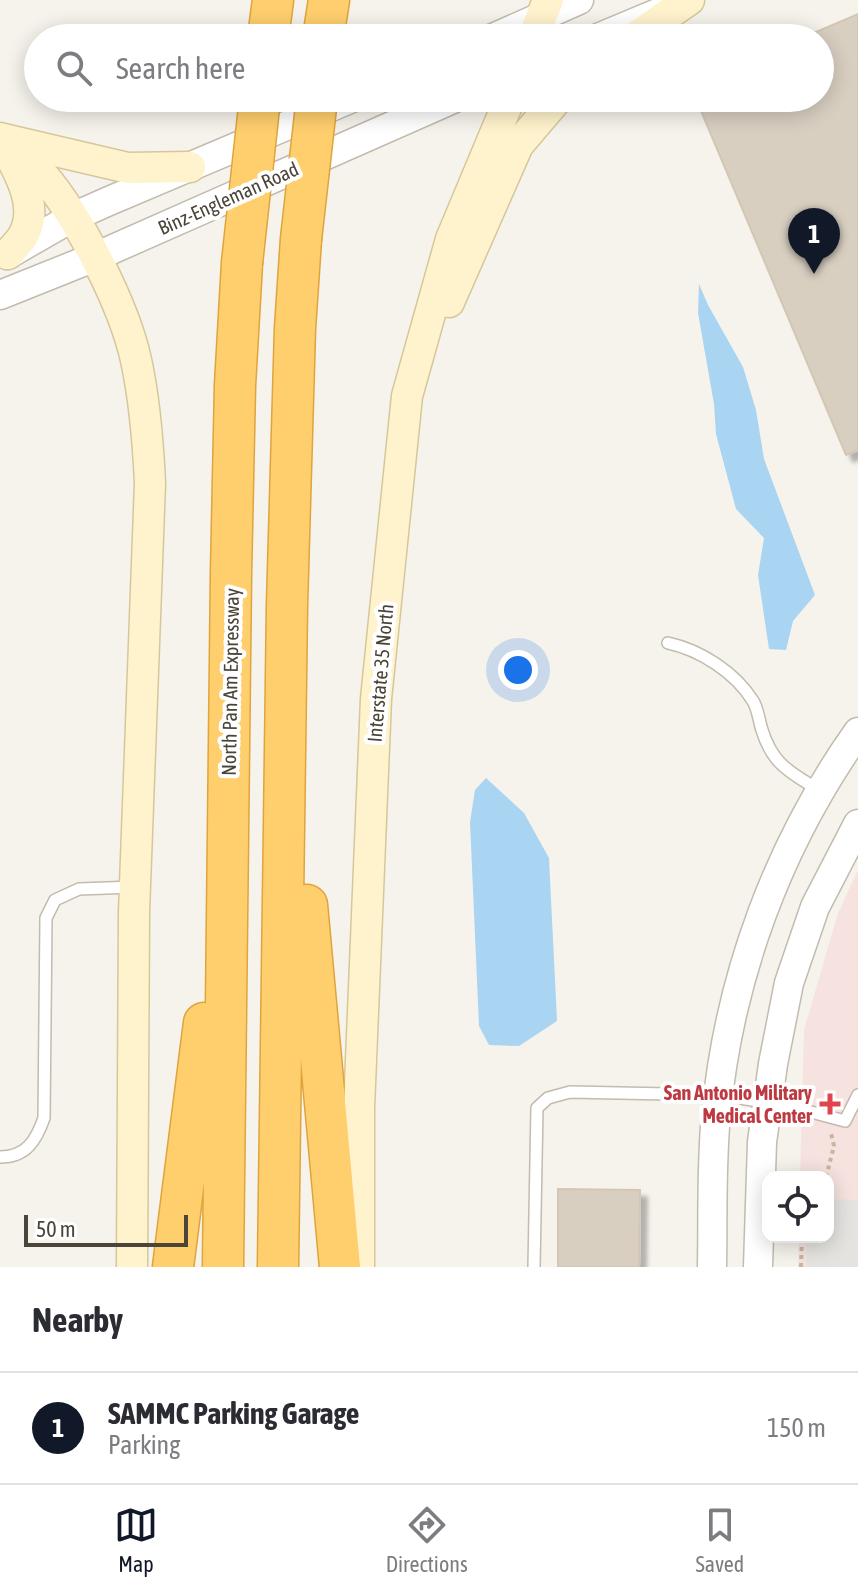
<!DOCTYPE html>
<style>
:root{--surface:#fff;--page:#f7f7f7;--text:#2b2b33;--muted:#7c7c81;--line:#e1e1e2;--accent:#111827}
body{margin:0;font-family:"Asap Condensed",sans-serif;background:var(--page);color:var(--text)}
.controls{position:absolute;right:24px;bottom:24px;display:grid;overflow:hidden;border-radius:16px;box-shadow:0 4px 20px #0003}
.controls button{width:72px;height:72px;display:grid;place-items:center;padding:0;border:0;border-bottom:2px solid var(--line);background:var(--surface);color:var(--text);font:40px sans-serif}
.scale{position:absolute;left:24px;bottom:20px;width:164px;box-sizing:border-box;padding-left:8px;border:4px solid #4b4439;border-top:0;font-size:22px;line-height:28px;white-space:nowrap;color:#4b4439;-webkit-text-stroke:6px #fff;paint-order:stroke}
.you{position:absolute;left:518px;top:670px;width:28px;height:28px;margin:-20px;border:6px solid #fff;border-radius:50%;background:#1a73e8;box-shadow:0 0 0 12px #1a73e833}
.badge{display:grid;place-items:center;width:52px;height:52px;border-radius:50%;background:var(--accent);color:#fff;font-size:26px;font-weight:700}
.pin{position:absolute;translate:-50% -66px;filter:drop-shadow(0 2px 4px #0008)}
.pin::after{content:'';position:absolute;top:42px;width:28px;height:24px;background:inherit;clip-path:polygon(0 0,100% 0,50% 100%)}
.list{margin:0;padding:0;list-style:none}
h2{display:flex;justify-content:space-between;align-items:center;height:104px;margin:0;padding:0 32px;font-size:34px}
h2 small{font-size:26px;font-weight:400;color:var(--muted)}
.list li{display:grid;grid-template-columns:52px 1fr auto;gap:24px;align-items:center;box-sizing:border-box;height:112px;padding:0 32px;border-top:2px solid var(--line)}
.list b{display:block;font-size:30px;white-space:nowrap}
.list p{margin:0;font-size:26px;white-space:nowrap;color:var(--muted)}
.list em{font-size:26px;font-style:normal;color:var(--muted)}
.icon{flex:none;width:44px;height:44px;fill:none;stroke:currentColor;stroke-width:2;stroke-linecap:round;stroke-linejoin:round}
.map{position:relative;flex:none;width:858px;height:1267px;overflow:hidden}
.search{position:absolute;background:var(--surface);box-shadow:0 4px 20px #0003;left:24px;right:24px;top:24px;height:88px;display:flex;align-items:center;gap:20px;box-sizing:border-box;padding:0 28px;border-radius:44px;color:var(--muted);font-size:30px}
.sheet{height:216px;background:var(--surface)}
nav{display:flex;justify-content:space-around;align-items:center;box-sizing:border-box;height:112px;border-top:2px solid var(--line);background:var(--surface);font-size:22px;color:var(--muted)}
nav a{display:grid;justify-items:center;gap:4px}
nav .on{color:var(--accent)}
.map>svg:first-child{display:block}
.medical{fill:#f6e3e0}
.parking{fill:#e5e3e0}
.water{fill:#a9d4f2}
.building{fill:#d8cfc1;stroke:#d3c7b4;stroke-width:2;filter:url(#shadow)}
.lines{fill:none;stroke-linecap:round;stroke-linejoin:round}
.service-casing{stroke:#c2bbae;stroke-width:14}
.tertiary-casing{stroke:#c2bbae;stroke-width:31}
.secondary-casing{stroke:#d6c79b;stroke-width:33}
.motorway-casing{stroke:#e0a43c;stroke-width:43}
.path{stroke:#c4b79f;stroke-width:4;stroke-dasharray:4 4;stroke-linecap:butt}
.service{stroke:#fff;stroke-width:11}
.tertiary{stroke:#fff;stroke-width:28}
.secondary{stroke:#fff3cd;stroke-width:30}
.motorway{stroke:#ffcf6e;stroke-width:40}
.motorway-bridge-casing{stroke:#e0a43c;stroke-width:43;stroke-linecap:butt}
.motorway-bridge{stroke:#ffcf6e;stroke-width:40}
.health-dot{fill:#e0444e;stroke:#fff;stroke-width:3}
.labels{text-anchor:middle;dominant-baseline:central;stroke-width:8;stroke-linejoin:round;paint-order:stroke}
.street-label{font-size:20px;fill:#4b4439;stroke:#fff}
.health-label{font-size:20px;font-weight:bold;fill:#be3a42;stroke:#fff;text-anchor:end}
</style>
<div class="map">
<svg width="858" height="1267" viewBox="0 0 858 1267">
<defs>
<filter id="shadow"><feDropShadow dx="7" dy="7" stdDeviation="2" flood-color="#0004"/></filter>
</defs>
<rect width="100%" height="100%" fill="#f6f3ec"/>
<!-- medical -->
<path class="medical" d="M858 870V1267H798L799 1237H828V1177H800L804 1030 838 913Z"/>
<!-- parking -->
<path class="parking" d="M828 1199 858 1200V1267H806L807 1237H828Z"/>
<!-- water -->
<g class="water">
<path d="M699 284 708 305 743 367 756 410 764 459 815 595 793 621 786 650 769 649 758 575 764 538 736 509 716 434 714 404 698 313Z"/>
<path d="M486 778 524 813 549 858 557 1021 519 1046 489 1045 479 1026 470 822 475 790Z"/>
</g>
<!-- building -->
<g class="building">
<path d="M858 14V450L846 455 696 99 820 98V38H802Z"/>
<path d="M558 1189 640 1190 639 1267H558Z"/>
</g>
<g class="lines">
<!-- service casing -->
<g class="service-casing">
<g id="service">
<path d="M668 643C700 650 735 672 753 701 758 709 759 721 762 730 771 759 784 769 809 784"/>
<path d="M0 1157C26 1157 36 1141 44 1118L46 918 55 900 79 889 134 887"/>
<path d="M534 1267 537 1108 548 1098 570 1092 718 1095 781 1104 845 1121 858 1095"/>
</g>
</g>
<!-- tertiary casing -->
<g class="tertiary-casing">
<g id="tertiary">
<path d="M493 38 579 0"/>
<path d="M598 38 660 12"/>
<path d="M7 255 73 217 109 201 352 98"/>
<path d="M0 295 95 257 455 98"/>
<path d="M712 1267C713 1217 711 1165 716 1115 729 977 778 845 858 732"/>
<path d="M758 1267 762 1142 773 1064 789 983 815 907 858 824"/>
</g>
</g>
<!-- secondary casing -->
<g class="secondary-casing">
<g id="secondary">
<path d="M533 38 548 0"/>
<path d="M634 38 689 0"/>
<path d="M0 138C14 149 30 161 42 174 79 217 124 305 136 360 145 401 148 441 150 483L134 912 132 1267"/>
<path d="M4 139 128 168 190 167"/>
<path d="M6 148C19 172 39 206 24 234 21 241 13 248 8 254"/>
<path d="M449 302 518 145 558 98"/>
<path d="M359 1267V1108L376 699 407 396 451 239 510 98"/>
</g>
</g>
<!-- motorway casing -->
<g class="motorway-casing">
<g id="motorway">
<path d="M268 38 273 0"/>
<path d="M323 38 329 0"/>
<path d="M307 905 340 1267"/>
<path d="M173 1267 204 1023"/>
<path d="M223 1267 231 573 235 385 242 263"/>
<path d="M278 1267 287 605 295 328 301 239"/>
</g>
</g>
<!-- path -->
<g class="path">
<path d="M826 1177 834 1146 831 1133"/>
<path d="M801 1267 802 1237"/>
</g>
<!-- service -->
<use href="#service" class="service"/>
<!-- tertiary -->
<use href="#tertiary" class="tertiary"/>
<!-- secondary -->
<use href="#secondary" class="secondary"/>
<!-- motorway -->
<use href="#motorway" class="motorway"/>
<!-- motorway-bridge casing -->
<g class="motorway-bridge-casing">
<g id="motorway-bridge">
<path d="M301 239 317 98"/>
<path d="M242 263 260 98"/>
</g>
</g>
<!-- motorway-bridge -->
<use href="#motorway-bridge" class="motorway-bridge"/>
</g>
<!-- markers -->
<path class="health-dot" d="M826 1092h8v8h8v8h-8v8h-8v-8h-8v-8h8z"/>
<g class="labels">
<!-- street labels -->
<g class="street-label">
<text transform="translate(228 198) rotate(-24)">Binz-Engleman Road</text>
<text transform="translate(380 673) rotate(-85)">Interstate 35 North</text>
<text transform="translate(230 682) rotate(-89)">North Pan Am Expressway</text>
</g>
<!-- health labels -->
<g class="health-label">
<text x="812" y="1092">San Antonio Military<tspan x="812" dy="23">Medical Center</tspan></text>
</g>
</g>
</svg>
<div class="controls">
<button><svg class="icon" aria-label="locate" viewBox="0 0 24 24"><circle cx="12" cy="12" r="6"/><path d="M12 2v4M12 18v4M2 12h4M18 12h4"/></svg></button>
</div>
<div class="scale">50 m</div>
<div class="you"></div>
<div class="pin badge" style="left:814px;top:274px">1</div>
<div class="search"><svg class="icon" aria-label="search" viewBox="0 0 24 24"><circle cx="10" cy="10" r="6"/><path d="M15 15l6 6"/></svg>Search here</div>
</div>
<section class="sheet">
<h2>Nearby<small></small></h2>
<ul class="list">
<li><span class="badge">1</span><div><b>SAMMC Parking Garage</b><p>Parking</p></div><em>150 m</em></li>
</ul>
</section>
<nav>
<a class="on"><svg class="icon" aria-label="map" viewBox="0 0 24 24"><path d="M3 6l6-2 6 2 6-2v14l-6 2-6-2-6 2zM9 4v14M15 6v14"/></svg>Map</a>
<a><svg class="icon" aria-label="directions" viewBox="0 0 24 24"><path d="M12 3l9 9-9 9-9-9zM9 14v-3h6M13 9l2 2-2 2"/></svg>Directions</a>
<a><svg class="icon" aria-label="saved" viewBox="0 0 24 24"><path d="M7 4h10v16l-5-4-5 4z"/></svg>Saved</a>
</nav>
